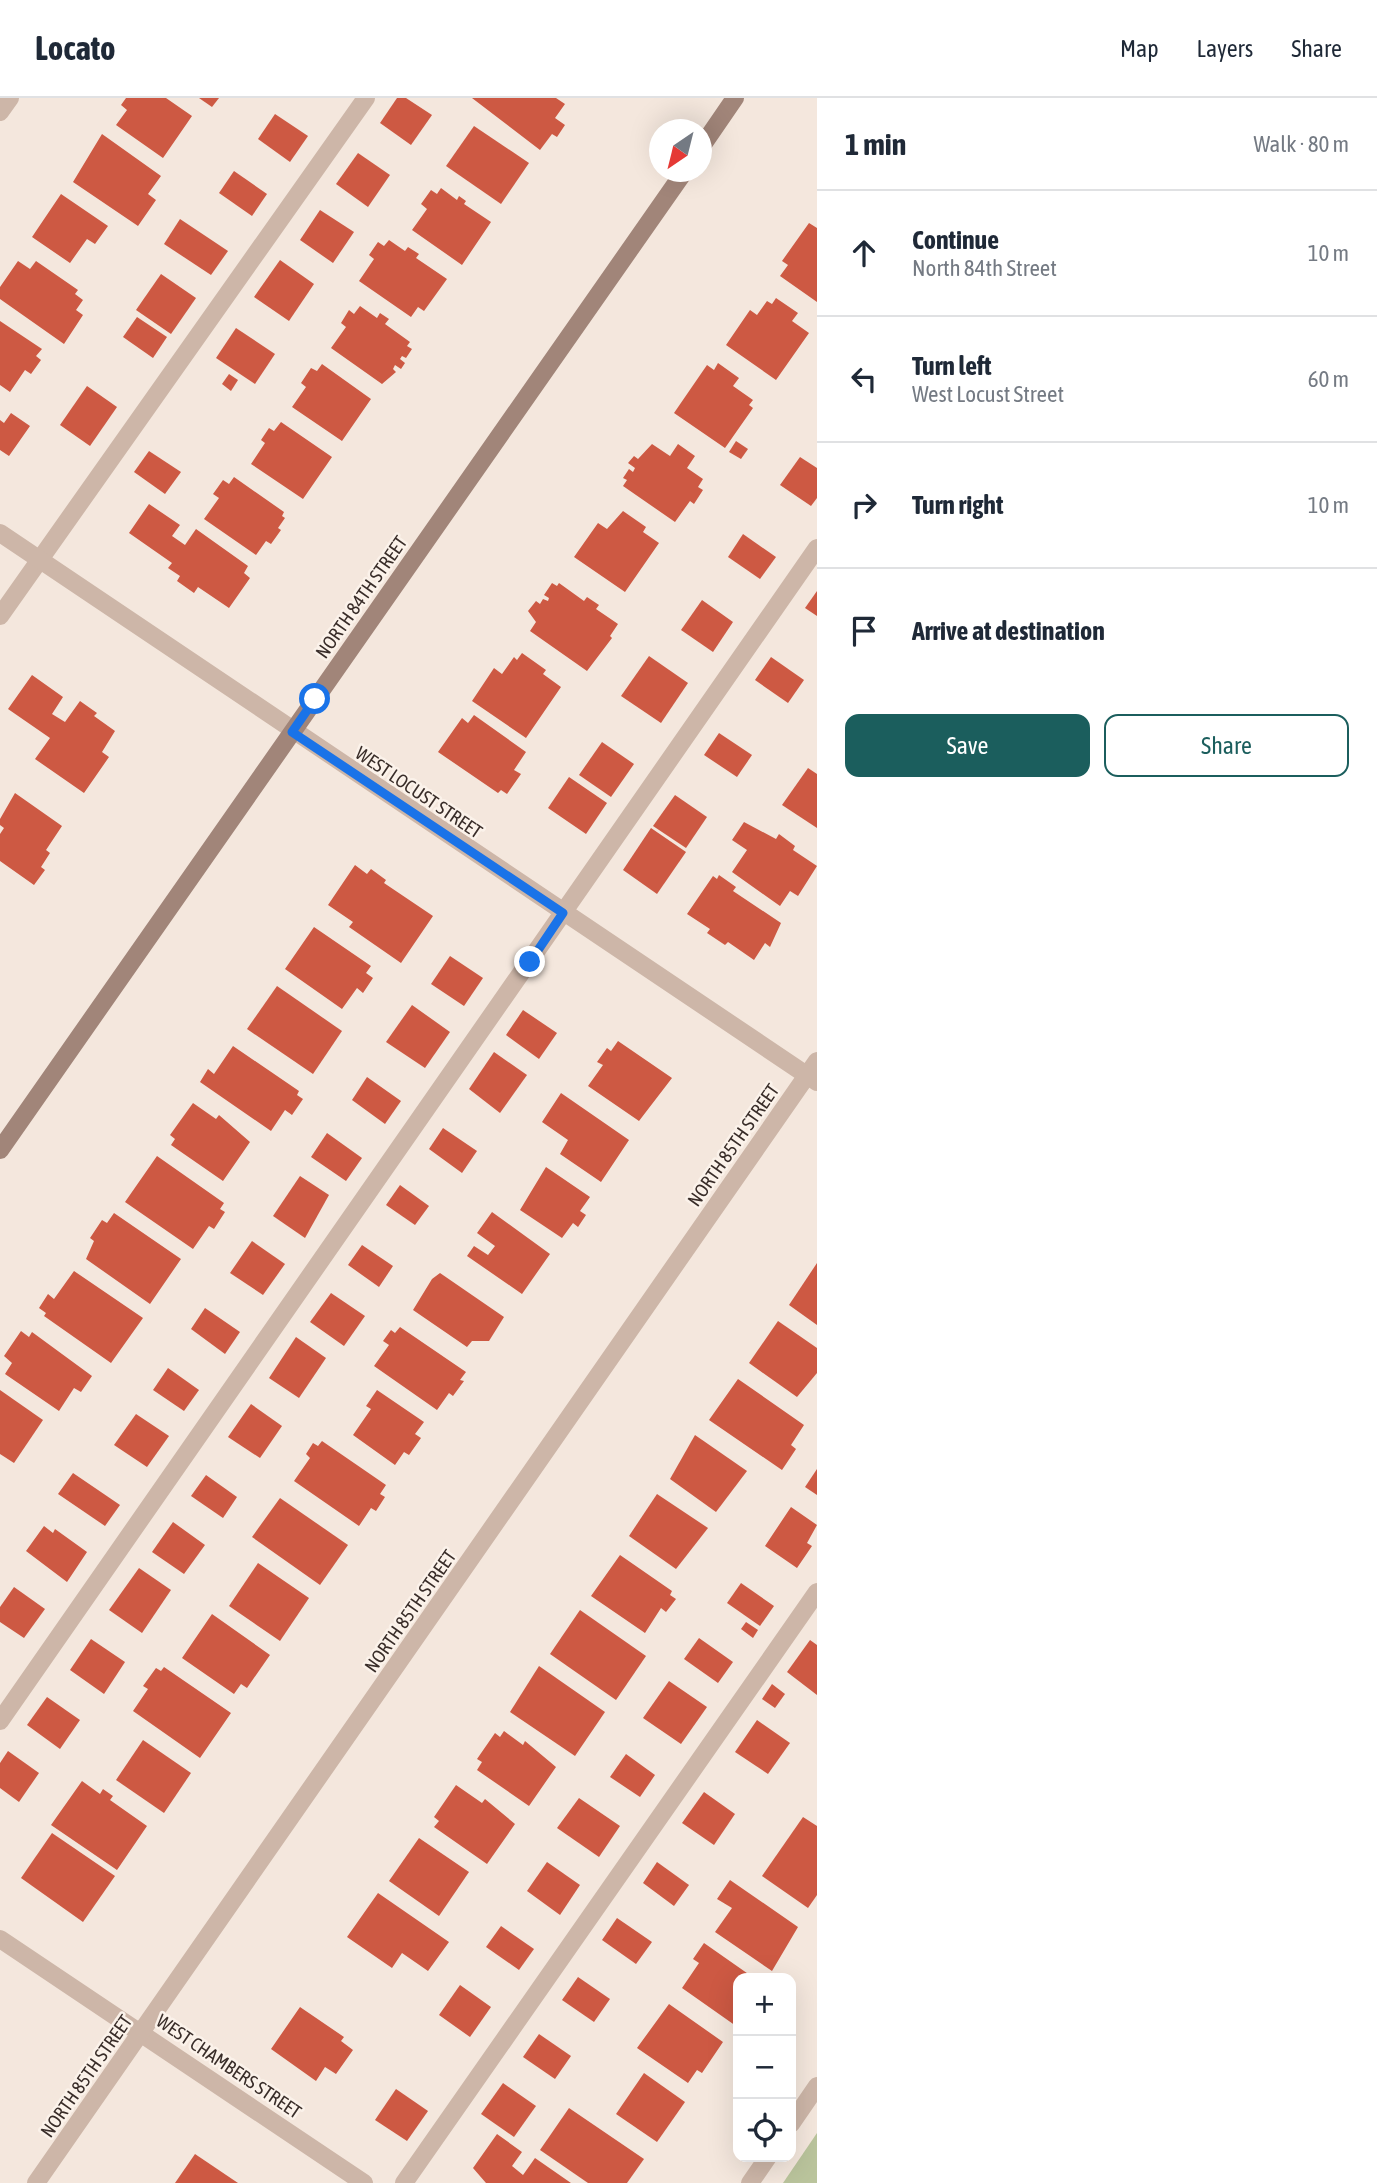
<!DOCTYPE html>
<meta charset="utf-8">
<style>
:root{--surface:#fff;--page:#f6f6f7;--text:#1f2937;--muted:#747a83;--line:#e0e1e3;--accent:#1b5e5d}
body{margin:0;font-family:"Asap Condensed",sans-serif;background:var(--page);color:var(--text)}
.controls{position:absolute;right:21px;bottom:21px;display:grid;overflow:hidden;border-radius:14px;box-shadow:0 7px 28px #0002}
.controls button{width:63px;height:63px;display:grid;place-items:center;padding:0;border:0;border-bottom:2px solid var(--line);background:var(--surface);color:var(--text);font:35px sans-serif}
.compass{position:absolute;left:649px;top:21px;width:63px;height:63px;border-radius:50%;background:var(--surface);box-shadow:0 7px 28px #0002;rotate:215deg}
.stop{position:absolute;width:21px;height:21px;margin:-16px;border:5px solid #1a73e8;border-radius:50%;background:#fff}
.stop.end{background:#1a73e8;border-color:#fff;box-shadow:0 2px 7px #0008}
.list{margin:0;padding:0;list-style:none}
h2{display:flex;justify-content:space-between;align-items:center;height:91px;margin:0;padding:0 28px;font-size:30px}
h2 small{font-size:23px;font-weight:400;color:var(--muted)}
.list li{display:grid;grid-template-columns:46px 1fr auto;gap:21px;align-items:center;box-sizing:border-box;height:126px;padding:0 28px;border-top:2px solid var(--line)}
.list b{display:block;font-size:26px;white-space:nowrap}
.list p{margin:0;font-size:23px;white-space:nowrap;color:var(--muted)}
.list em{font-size:23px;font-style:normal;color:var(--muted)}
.actions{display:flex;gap:14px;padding:21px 28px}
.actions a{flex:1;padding:16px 0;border:2px solid var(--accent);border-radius:14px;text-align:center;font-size:24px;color:var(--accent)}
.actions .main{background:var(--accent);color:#fff}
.icon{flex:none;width:38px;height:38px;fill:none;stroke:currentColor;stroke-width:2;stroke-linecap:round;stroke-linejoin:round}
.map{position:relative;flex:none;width:817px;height:2085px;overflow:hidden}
header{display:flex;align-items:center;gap:42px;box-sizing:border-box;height:98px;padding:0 35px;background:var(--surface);border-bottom:2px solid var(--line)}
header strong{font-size:33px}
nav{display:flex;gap:38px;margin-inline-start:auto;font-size:24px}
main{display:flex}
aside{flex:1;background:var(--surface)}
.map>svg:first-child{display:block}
.green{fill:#bac49c}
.building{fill:#cd5943}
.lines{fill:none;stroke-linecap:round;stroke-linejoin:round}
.lane{stroke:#cdb6a8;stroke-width:18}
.street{stroke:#cdb6a8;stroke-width:18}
.secondary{stroke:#a18579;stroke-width:18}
.route{stroke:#1a73e8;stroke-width:9}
.labels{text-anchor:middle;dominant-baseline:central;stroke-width:5;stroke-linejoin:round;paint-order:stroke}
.street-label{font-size:19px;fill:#392d29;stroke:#fbf2ea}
</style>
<header>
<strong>Locato</strong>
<nav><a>Map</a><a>Layers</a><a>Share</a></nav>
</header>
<main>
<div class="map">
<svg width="817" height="2085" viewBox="0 0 817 2085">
<rect width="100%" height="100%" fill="#f4e7dd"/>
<!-- green -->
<path class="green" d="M817 2035V2085H783Z"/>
<!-- building -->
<g class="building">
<path d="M126 0H166L192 18 163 60 116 27 127 12 121 7Z"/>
<path d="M199 0H219L212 9Z"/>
<path d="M397 0H406L432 17 411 47 380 25Z"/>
<path d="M472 0H556L565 6 555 20 565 27 557 39 552 36 540 52Z"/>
<path d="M275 16 308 38 290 64 258 41Z"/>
<path d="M474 28 529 65 501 106 446 68Z"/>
<path d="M102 36 161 78 148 96 156 102 138 128 73 84Z"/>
<path d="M358 55 390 77 368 109 336 86Z"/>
<path d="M234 73 267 96 252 118 219 95Z"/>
<path d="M441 90 457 102 459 98 466 103 464 106 491 124 462 167 412 132 427 111 421 106 431 92 437 96Z"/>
<path d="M61 96 108 128 95 146 87 141 70 165 32 139Z"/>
<path d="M320 112 354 134 333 165 300 142Z"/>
<path d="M180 121 228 153 211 177 164 146Z"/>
<path d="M809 125 817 130V204L780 178 788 167 782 163Z"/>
<path d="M389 142 405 153 408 149 419 156 416 160 447 181 424 213 418 209 411 219 359 183 374 161 369 157 378 144 384 148Z"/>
<path d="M280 162 314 186 289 223 254 199Z"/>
<path d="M18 163 30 171 36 163 78 192 75 196 83 202 76 212 83 217 64 246 0 201V189Z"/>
<path d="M161 176 196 200 171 236 136 212Z"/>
<path d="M776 200 798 215 792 223 809 235 776 282 726 247 750 212 757 217 767 203 772 206Z"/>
<path d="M360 208 377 220 380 215 389 221 385 226 410 244 407 248 412 251 406 260 402 258 400 261 405 265 401 271 395 267 393 271 396 274 382 286 331 250 346 229 341 225 349 212 354 216Z"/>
<path d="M137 219 167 239 153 260 123 239Z"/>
<path d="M0 223 42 251 36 258 41 262 31 276 25 272 10 294 0 287Z"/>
<path d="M236 230 275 256 255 286 216 260Z"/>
<path d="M718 265 739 280 733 288 753 302 749 307 753 310 725 350 674 315 707 267 714 272Z"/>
<path d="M322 266 371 301 342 343 292 309 306 289 301 285 311 270 317 273Z"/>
<path d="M229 276 238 282 231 293 222 286Z"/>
<path d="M87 288 117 309 90 348 60 327Z"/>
<path d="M11 315 30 328 9 358 0 352V322L4 325Z"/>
<path d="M281 324 332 359 303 401 251 366 265 345 261 342 269 330 274 333Z"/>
<path d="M736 343 748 351 741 361 729 354Z"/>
<path d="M652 346 670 358 678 346 695 358 687 370 703 381 698 389 703 392 694 406 690 403 675 424 623 388 627 382 623 380 629 371 633 374 635 370 628 365 634 358 638 361Z"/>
<path d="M149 353 181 374 165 396 134 374Z"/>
<path d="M800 359 817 370V400L811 408 780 387Z"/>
<path d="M234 379 284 414 282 418 285 420 278 430 281 432 271 446 266 443 256 457 204 421 219 400 213 396 223 382 229 386Z"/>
<path d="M149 406 180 427 172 438 185 447 196 431 248 468 244 475 250 480 229 510 198 489 194 495 177 483 180 478 168 470 172 465 129 435Z"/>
<path d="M623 413 646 429 643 434 659 445 625 494 574 459 598 425 607 431Z"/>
<path d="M743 436 776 459 760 481 728 459Z"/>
<path d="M552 485 557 488 559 485 584 503 587 499 599 507 596 511 618 526 610 538 612 540 587 573 530 533 536 524 528 513 536 503 540 506 543 501 548 503 549 500 544 497Z"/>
<path d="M817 493V518L805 510Z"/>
<path d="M702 502 733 524 713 554 681 532Z"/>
<path d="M522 555 546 572 543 576 561 589 526 640 472 603 494 570 502 576 514 559 517 562Z"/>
<path d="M649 558 688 585 661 625 621 598Z"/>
<path d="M771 559 804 582 788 605 755 582Z"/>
<path d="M32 577 63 599 52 616 65 624 80 603 97 615 94 618 115 633 102 654 109 659 84 695 35 661 50 640 8 611Z"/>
<path d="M474 617 526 654 514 672 521 676 507 696 501 692 498 695 438 654 462 620 468 625Z"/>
<path d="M719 635 752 657 737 679 704 657Z"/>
<path d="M602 644 634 666 611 699 579 677Z"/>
<path d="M808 670 817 676V730L782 707Z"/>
<path d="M569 679 607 705 586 736 548 710Z"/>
<path d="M15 695 62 728 46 752 50 755 41 769 45 772 34 787 0 763V736L4 730 0 727V721Z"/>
<path d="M675 697 707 719 686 750 653 728Z"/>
<path d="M744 724 776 741 779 736 795 748 793 752 817 768 798 798 790 793 780 808 732 774 747 752 732 742Z"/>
<path d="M651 730 686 754 657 796 623 772Z"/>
<path d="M355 767 367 776 371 771 386 782 384 785 433 818 401 865 349 829 353 824 328 807Z"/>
<path d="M719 777 736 789 733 793 781 825 770 849 765 845 754 862 728 844 725 847 707 835 710 831 687 816 713 778 717 781Z"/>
<path d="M314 829 371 868 366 875 373 880 363 895 357 890 342 911 285 871Z"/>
<path d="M450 858 483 880 464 908 431 886Z"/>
<path d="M277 888 342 933 313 976 247 931Z"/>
<path d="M412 907 450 934 425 970 386 944Z"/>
<path d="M523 912 557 935 539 961 506 937Z"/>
<path d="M618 943 672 980 639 1023 588 988 603 967 597 964 607 950 611 953Z"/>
<path d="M233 948 299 993 297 997 303 1001 292 1017 285 1012 271 1033 200 984 208 971 214 976Z"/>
<path d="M494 954 527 977 500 1015 469 991Z"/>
<path d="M367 979 401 1003 385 1026 352 1002Z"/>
<path d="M561 995 629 1042 601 1084 560 1056 568 1042 542 1024Z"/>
<path d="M193 1005 216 1021 219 1017 250 1044 223 1083 171 1047 175 1041 170 1037Z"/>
<path d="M443 1030 477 1053 462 1075 429 1051Z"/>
<path d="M327 1035 362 1060 346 1083 311 1059Z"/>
<path d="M157 1058 224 1105 220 1111 225 1114 214 1131 209 1128 193 1151 125 1104Z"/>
<path d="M546 1069 590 1099 580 1113 586 1117 578 1129 573 1125 562 1140 520 1112Z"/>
<path d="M300 1078 329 1097 305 1140 273 1118Z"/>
<path d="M400 1087 429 1108 415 1127 386 1107Z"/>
<path d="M492 1114 550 1156 522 1196 467 1158 474 1148 488 1157 495 1148 477 1135Z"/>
<path d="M114 1115 181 1161 150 1206 86 1161 94 1143 90 1140 102 1122 107 1125Z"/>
<path d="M252 1143 285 1166 263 1197 230 1175Z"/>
<path d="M362 1147 393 1168 379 1189 348 1167Z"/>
<path d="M817 1165V1227L789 1207Z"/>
<path d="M74 1173 143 1220 111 1265 44 1218 46 1215 39 1210 48 1196 54 1201Z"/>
<path d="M440 1175 504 1219 489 1243H472L467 1249 413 1212 432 1181Z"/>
<path d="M331 1195 365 1218 344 1248 310 1224Z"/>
<path d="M205 1210 240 1234 225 1256 191 1231Z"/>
<path d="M778 1223 817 1250V1275L797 1299 749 1265Z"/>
<path d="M400 1229 466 1274 460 1282 464 1283 453 1298 449 1295 437 1312 374 1268 389 1247 383 1243 391 1232 395 1235Z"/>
<path d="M21 1233 29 1239 32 1234 92 1278 81 1294 74 1290 59 1313 5 1276 12 1265 4 1258Z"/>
<path d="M296 1239 326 1260 299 1300 269 1280Z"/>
<path d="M168 1270 199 1292 184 1313 153 1292Z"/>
<path d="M738 1281 804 1327 791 1347 796 1351 782 1372 709 1322Z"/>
<path d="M0 1292 43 1322 14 1365 0 1356Z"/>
<path d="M377 1292 424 1324 415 1336 421 1340 409 1357 404 1354 395 1367 353 1337 371 1311 366 1308Z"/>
<path d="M251 1306 282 1328 260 1360 228 1339Z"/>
<path d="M136 1316 169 1338 147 1369 114 1347Z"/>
<path d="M695 1337 747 1373 716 1414 670 1381Z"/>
<path d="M322 1343 386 1387 380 1396 385 1399 376 1413 371 1410 359 1428 294 1383 310 1360 306 1356 313 1345 318 1348Z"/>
<path d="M817 1371V1397L805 1389Z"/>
<path d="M73 1375 120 1407 105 1428 58 1396Z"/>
<path d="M206 1377 237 1399 223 1420 191 1398Z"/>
<path d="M657 1396 708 1430 676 1471 629 1438Z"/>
<path d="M280 1400 348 1447 320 1487 252 1439Z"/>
<path d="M791 1409 817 1427 807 1445 812 1448 797 1470 765 1448Z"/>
<path d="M173 1424 205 1447 184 1476 152 1454Z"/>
<path d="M44 1428 53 1435 55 1431 87 1454 67 1484 26 1453Z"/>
<path d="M620 1457 672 1493 670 1497 676 1501 666 1514 661 1510 645 1535 591 1498Z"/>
<path d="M258 1465 309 1500 280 1543 229 1508Z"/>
<path d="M139 1470 171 1492 142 1535 109 1512Z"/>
<path d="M741 1485 774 1508 760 1528 727 1505Z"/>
<path d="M14 1489 45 1511 24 1540 0 1524V1509Z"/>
<path d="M580 1512 646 1558 616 1602 550 1556Z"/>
<path d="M212 1516 270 1557 247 1590 241 1586 234 1596 182 1560Z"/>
<path d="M746 1524 758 1532 753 1540 741 1531Z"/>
<path d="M699 1540 733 1564 718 1585 684 1561Z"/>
<path d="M91 1541 125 1564 104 1596 70 1572Z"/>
<path d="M810 1542 817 1547V1597L787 1574Z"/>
<path d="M539 1568 605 1614 575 1658 510 1614Z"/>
<path d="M164 1569 231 1615 200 1660 133 1613 148 1591 143 1588 156 1570 161 1573Z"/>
<path d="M669 1583 707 1609 681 1646 643 1620Z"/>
<path d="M772 1586 785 1596 775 1610 762 1601Z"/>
<path d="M47 1599 80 1622 60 1651 27 1627Z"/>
<path d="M757 1622 790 1645 768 1676 735 1654Z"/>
<path d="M504 1633 523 1647 525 1643 556 1669 529 1708 477 1672 482 1664 477 1661 495 1635 500 1639Z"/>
<path d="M143 1642 191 1675 164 1715 116 1682Z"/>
<path d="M8 1653 39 1675 19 1704 0 1690V1665Z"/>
<path d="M626 1656 655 1677 640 1699 610 1679Z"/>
<path d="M82 1683 100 1696 103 1691 113 1698 110 1702 147 1728 117 1772 51 1727Z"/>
<path d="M456 1687 482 1705 485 1701 515 1726 487 1766 434 1729 439 1723 434 1719Z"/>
<path d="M704 1694 735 1716 714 1747 682 1725Z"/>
<path d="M579 1700 620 1728 599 1759 557 1730Z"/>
<path d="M803 1719 817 1728V1797L808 1810 762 1778Z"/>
<path d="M52 1735 115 1778 83 1824 21 1780Z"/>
<path d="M419 1740 469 1774 439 1818 389 1783Z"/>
<path d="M547 1764 580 1787 560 1817 527 1793Z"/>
<path d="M657 1764 689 1787 674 1808 643 1785Z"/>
<path d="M730 1782 798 1829 772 1873 715 1834 732 1810 717 1801Z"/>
<path d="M378 1795 449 1844 428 1873 402 1855 392 1870 347 1839Z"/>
<path d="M617 1820 652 1844 636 1866 602 1842Z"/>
<path d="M501 1828 534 1851 519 1872 486 1849Z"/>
<path d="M704 1845 754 1880H738L736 1928 682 1890 699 1865 693 1861Z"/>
<path d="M578 1879 610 1901 594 1924 562 1902Z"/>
<path d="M460 1887 491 1909 470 1939 439 1917Z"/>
<path d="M669 1906 723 1944 702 1975 697 1972 688 1985 637 1950Z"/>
<path d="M300 1909 344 1939 341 1943 353 1952 336 1976 325 1969 316 1983 271 1951Z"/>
<path d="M539 1936 571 1958 555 1981 523 1959Z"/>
<path d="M644 1975 685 2004 657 2044 616 2016Z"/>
<path d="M503 1985 536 2008 514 2039 481 2016Z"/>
<path d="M396 1991 428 2013 407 2043 375 2022Z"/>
<path d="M569 2010 644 2061 627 2085H588L540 2052Z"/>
<path d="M497 2036 522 2054 512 2068 523 2077 535 2060 571 2085H486L473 2070Z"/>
<path d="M195 2056 238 2085H175Z"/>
</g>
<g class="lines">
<!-- lane -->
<g class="lane">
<path d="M0 518 366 0"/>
<path d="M0 1623 817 450"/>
<path d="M404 2085 817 1494"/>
</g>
<!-- street -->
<g class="street">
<path d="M0 14 10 0"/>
<path d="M0 435 817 984"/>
<path d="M0 1841 364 2085"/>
<path d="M791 2026 817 1988"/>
<path d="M36 2085 817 963"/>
<path d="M750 2085 768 2059"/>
</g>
<!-- secondary -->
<g class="secondary">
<path d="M702 48 735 0"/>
<path d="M0 1052 684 74"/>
</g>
</g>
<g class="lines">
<!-- route -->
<path class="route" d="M315 601 292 634 563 815 530 864"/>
</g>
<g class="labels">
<!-- street labels -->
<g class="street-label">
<text transform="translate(361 499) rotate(-55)">NORTH 84TH STREET</text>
<text transform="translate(419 694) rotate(34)">WEST LOCUST STREET</text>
<text transform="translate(733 1047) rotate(-55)">NORTH 85TH STREET</text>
<text transform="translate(410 1513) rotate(-55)">NORTH 85TH STREET</text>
<text transform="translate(229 1968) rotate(34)">WEST CHAMBERS STREET</text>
<text transform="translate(86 1978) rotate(-55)">NORTH 85TH STREET</text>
</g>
</g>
</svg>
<div class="controls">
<button>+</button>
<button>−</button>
<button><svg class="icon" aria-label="locate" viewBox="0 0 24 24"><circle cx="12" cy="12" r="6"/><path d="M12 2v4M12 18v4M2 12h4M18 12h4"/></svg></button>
</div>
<svg class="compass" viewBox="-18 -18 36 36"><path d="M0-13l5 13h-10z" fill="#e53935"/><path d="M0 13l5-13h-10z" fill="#747a83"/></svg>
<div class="stop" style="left:315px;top:601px"></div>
<div class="stop end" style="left:530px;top:864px"></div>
</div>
<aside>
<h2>1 min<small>Walk · 80 m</small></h2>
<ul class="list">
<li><svg class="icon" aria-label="ahead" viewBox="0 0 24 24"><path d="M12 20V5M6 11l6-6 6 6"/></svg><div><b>Continue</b><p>North 84th Street</p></div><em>10 m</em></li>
<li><svg class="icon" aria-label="left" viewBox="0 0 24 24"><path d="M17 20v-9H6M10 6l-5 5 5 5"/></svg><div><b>Turn left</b><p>West Locust Street</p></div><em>60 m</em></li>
<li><svg class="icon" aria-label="right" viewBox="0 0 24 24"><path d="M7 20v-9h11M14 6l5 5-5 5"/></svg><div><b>Turn right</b></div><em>10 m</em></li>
<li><svg class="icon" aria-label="arrive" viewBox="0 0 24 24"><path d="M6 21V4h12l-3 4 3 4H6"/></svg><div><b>Arrive at destination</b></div></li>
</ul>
<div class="actions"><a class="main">Save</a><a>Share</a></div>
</aside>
</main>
